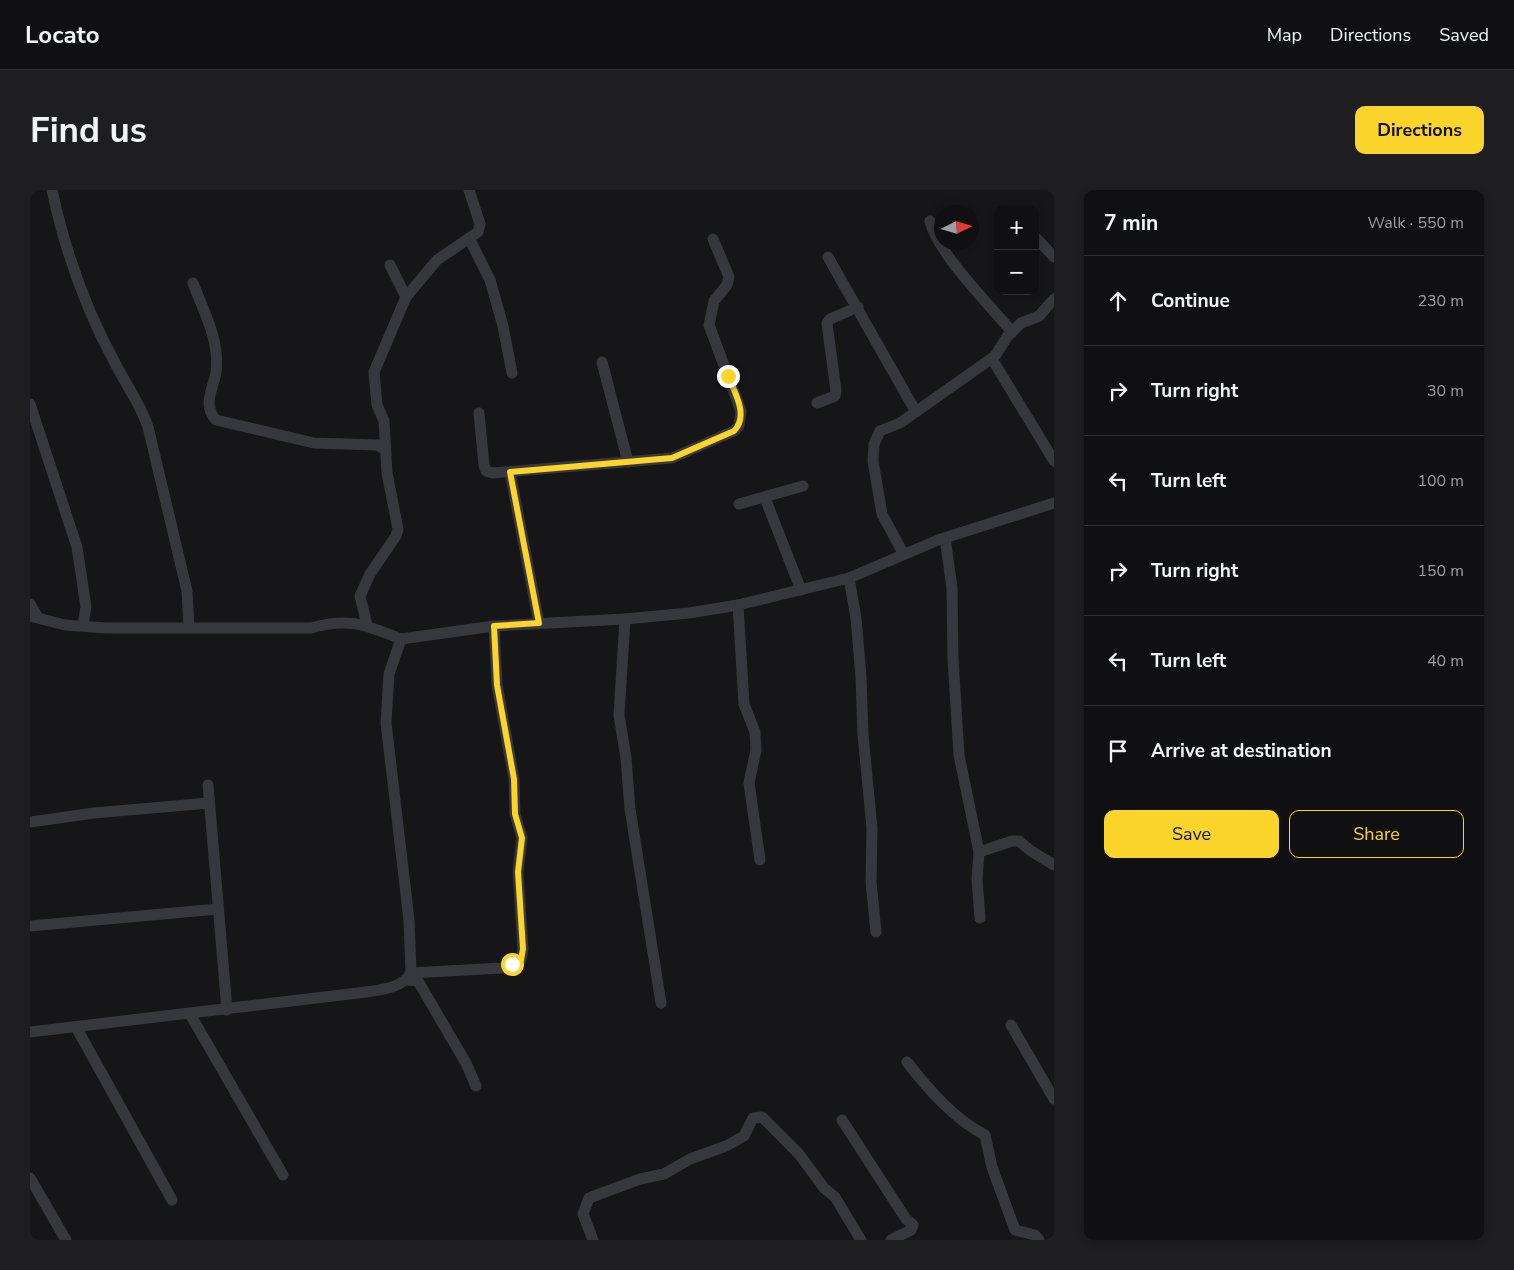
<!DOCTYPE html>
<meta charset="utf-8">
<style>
:root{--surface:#101012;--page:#1e1e20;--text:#f1f3f6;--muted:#9c9d9f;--line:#303032;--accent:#fbd52b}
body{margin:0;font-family:"Nunito Sans",sans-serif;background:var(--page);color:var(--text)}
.controls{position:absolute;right:15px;top:15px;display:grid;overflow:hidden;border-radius:10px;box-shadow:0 2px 8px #0003}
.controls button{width:45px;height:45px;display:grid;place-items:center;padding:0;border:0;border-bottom:1px solid var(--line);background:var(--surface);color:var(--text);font:25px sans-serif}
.compass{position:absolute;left:904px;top:15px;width:45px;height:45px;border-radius:50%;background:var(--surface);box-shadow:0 2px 8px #0003;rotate:85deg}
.stop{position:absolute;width:15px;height:15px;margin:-11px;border:4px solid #fbd52b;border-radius:50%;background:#fff}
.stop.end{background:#fbd52b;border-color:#fff;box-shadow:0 1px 5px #0008}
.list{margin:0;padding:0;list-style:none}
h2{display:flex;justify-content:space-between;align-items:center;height:65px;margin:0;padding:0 20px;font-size:21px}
h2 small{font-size:16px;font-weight:400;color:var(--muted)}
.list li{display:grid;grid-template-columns:32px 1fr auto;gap:15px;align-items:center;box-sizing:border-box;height:90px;padding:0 20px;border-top:1px solid var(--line)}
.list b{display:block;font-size:19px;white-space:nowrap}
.list em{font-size:16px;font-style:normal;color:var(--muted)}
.actions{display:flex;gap:10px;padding:15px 20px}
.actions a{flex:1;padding:11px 0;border:1px solid var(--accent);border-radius:10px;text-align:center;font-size:18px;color:var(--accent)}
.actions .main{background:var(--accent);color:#111}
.icon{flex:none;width:28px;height:28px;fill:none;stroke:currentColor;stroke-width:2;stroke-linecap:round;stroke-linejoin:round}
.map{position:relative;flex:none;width:1024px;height:1050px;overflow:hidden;border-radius:10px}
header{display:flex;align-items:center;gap:30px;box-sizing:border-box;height:70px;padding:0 25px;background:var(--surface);border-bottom:1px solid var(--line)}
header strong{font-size:24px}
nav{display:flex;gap:28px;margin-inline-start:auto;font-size:18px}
.intro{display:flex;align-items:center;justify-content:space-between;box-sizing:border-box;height:120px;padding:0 30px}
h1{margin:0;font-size:35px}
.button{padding:12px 22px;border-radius:10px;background:var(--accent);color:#111;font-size:18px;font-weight:700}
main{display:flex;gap:30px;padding:0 30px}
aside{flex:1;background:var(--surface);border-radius:10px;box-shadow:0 2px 8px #0003}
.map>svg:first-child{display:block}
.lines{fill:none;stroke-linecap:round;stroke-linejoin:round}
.minor{stroke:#37373e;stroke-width:11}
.route{stroke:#fbd52b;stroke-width:6}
</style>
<header>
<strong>Locato</strong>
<nav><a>Map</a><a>Directions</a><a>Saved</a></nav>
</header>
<div class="intro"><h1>Find us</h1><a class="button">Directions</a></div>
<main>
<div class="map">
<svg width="1024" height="1050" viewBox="0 0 1024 1050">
<rect width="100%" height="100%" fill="#161618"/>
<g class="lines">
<!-- minor -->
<g class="minor">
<path d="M22 0C35 61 55 118 85 173 96 195 110 213 118 237L157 401 159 437"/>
<path d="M900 31C908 64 959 114 982 142"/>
<path d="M1005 47 1024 67"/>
<path d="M439 48 460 90 473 136 482 183"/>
<path d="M798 67 886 222"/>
<path d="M360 75 376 107"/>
<path d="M163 93C174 122 190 151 186 182 183 200 172 214 186 230L284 253 348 255 355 260"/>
<path d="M962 169 1024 271"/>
<path d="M572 172 598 272"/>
<path d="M787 213 805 206 806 201 797 133 800 129 828 117"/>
<path d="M0 214 47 357 56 417 53 435"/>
<path d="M449 223 454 275 456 281 463 283 642 268 704 241 709 236 711 221 679 135 684 111 697 95 699 87 683 49"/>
<path d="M480 282 509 433"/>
<path d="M735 308 771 400"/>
<path d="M709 314 773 296"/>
<path d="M915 348 922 398 923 469 929 565 949 662 947 689 950 728"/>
<path d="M873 363 852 324 843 271 844 254 850 241 870 233 965 166 977 147 991 133 1009 126 1024 109"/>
<path d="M819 388 826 428 831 487 833 545 842 638 841 692 846 742"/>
<path d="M0 414 7 426"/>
<path d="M708 415 714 514 725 542 726 560 719 593 730 670"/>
<path d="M0 426 35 435 76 438H281C318 427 336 435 371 449"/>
<path d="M595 429 589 525 596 568 600 619 631 813"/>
<path d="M337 435 330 406 340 384 366 346 368 339 357 283 354 231 347 215 344 182 376 107 407 70 448 42 450 34 439 0"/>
<path d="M178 595 197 820"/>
<path d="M0 632 64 623 179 613"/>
<path d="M949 662 982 651H989L1001 661 1024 675"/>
<path d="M0 736 188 719"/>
<path d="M381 783 472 778 491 770 493 759 488 682 492 648 485 624 484 589 467 495 464 436"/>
<path d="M377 790 388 791 436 873 446 896"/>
<path d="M160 824 253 985"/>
<path d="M981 835 1024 909"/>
<path d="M46 837 142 1010"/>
<path d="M0 842 328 803C347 800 371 800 381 783L379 730 356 533 359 484 371 449 464 436 595 429 659 423 708 415 819 388 908 350 1024 313"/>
<path d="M877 872C898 899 924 929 955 945L962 977 985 1040 1005 1045 1009 1050"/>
<path d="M812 930 876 1029 883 1035 881 1040 861 1050"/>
<path d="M0 988 36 1050"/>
<path d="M563 1050 553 1024 559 1008 610 989 634 984 660 969 696 956 714 946 723 928 732 927 769 964 794 998 805 1007 831 1050"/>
</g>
</g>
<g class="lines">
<!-- route -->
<path class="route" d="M482 774 491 770 493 759 488 682 492 648 485 624 484 589 467 495 464 436 509 433 480 282 642 268 704 241C719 226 705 203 698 186"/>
</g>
</svg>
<div class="controls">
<button>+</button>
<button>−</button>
</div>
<svg class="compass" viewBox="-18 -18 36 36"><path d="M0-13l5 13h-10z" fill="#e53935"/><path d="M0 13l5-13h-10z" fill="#9c9d9f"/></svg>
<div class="stop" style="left:482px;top:774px"></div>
<div class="stop end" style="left:698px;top:186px"></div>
</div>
<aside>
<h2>7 min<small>Walk · 550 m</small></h2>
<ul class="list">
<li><svg class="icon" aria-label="ahead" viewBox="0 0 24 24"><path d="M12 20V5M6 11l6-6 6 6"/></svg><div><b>Continue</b></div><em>230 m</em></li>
<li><svg class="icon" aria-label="right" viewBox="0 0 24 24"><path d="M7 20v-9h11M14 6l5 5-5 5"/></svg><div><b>Turn right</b></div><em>30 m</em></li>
<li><svg class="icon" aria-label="left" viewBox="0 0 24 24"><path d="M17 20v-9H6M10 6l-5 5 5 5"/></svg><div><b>Turn left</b></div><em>100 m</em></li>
<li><svg class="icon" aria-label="right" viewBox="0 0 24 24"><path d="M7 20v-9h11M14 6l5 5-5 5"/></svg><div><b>Turn right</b></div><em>150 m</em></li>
<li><svg class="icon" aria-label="left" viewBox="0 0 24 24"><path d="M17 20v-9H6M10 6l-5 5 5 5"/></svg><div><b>Turn left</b></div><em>40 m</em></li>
<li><svg class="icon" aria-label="arrive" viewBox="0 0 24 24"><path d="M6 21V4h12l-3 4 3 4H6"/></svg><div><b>Arrive at destination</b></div></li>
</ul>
<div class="actions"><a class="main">Save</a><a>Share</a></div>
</aside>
</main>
